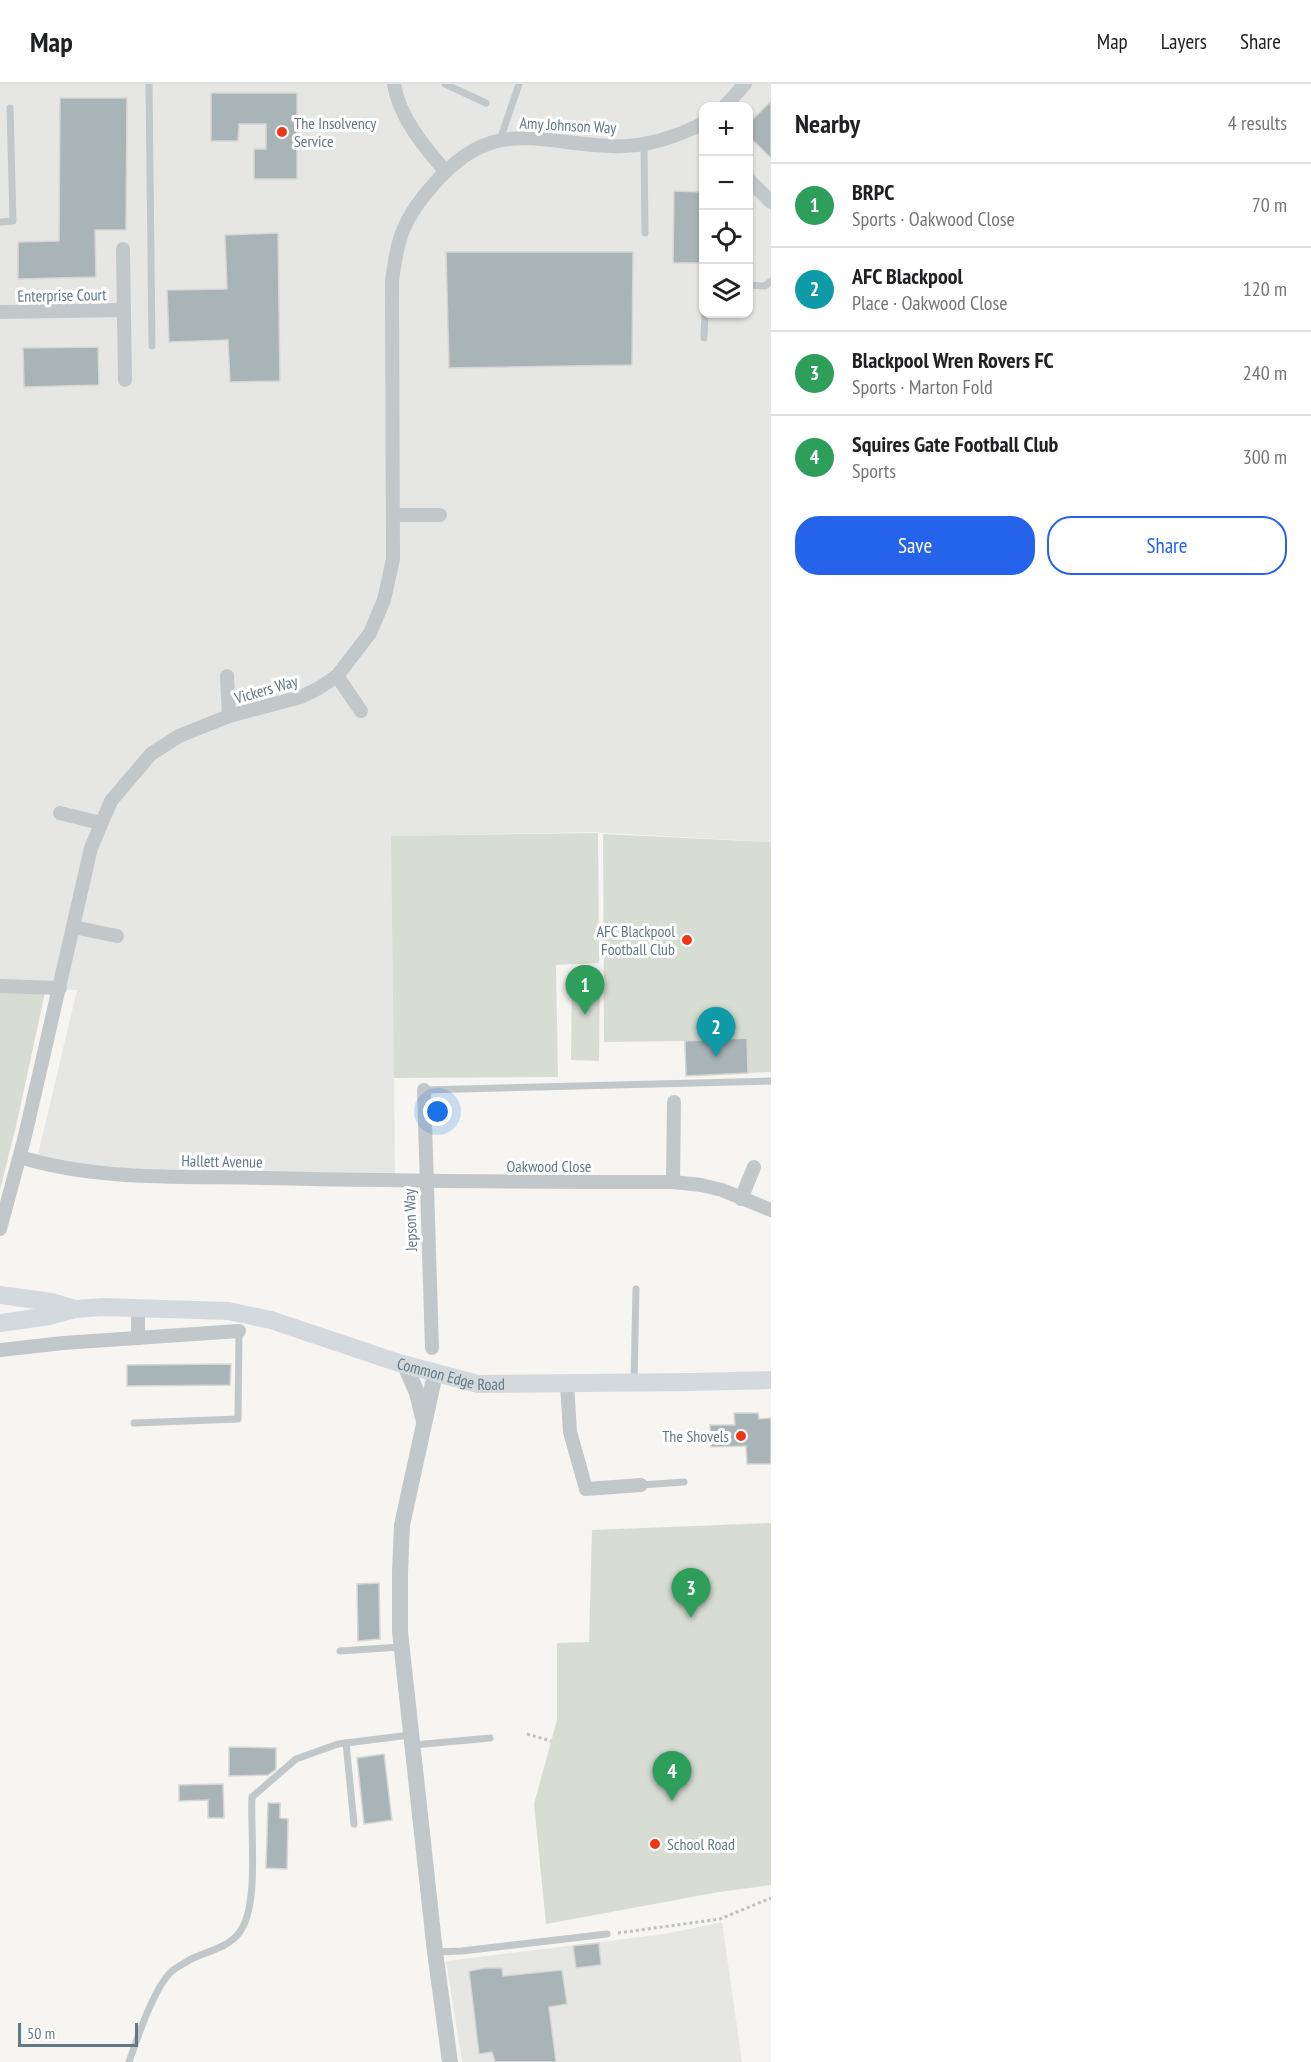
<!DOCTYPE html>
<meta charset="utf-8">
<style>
:root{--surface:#fff;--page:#f2f2f2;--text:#202124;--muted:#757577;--line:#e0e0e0;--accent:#2563eb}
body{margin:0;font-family:"PT Sans Narrow",sans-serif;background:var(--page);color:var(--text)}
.controls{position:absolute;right:18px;top:18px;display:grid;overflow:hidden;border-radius:12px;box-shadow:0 2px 4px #0004}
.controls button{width:54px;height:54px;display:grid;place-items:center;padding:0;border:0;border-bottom:2px solid var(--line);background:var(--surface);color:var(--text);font:30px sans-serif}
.scale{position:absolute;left:18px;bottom:15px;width:120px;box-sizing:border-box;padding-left:6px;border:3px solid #627985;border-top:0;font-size:16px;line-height:21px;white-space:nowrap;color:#627985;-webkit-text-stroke:4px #fff;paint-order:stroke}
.you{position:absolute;left:438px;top:1028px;width:21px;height:21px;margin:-15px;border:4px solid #fff;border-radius:50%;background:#1a73e8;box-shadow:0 0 0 9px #1a73e833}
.badge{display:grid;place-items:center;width:39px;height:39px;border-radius:50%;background:var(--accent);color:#fff;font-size:20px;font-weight:700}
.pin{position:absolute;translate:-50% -50px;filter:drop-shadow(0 2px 3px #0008)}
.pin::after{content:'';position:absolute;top:32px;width:21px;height:18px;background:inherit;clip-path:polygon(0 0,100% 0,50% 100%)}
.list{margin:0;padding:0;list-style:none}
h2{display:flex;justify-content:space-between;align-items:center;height:78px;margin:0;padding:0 24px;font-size:26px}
h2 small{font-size:20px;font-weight:400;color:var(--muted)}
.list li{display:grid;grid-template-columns:39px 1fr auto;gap:18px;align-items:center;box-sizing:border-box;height:84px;padding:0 24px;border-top:2px solid var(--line)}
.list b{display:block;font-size:22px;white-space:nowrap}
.list p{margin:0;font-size:20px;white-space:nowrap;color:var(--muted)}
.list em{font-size:20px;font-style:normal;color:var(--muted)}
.actions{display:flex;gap:12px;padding:18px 24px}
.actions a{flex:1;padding:14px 0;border:2px solid var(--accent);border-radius:24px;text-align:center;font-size:21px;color:var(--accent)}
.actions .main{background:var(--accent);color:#fff}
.icon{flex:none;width:33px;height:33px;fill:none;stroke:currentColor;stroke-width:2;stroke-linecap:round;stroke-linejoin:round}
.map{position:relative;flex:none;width:771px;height:1978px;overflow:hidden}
header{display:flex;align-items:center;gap:36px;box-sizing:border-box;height:84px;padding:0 30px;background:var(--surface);border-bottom:2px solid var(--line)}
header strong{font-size:28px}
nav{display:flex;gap:33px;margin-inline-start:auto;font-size:21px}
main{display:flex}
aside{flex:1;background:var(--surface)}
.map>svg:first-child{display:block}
.built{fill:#e6e7e5;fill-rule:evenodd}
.green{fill:#d7ddd2}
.building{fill:#a9b4b7;stroke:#d7d6d4;stroke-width:1.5}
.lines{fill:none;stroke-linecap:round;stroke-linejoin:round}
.path{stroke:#bec0c2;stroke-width:3;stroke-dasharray:3 3;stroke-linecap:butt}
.service{stroke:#c2c7ca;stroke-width:7}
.minor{stroke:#c2c7ca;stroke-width:14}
.tertiary{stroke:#c2c7ca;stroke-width:16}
.secondary{stroke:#d3d9dd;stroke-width:18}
.poi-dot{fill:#f03416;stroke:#fff;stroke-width:2}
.labels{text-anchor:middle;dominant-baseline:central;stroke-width:6;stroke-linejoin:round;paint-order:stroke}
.poi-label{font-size:16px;fill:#627985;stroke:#fff;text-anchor:start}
.street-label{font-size:16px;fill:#627985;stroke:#fff}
</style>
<header>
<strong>Map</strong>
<nav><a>Map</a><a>Layers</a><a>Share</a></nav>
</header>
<main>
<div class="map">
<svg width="771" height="1978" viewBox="0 0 771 1978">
<rect width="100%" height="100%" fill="#f6f5f1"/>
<!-- built -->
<g class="built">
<path d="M0 0H771V758L590 748 392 752 395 1097 131 1091 36 1079 77 906 0 902ZM704 22H748V230H704Z"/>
<path d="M722 1838 742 1978H462L446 1877 665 1850Z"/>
</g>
<!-- green -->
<g class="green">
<path d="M598 749 599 879 556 881 558 993 394 994 391 752Z"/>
<path d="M603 750 771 758V988L686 992 684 957 604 958Z"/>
<path d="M572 885 600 886 599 977 571 976Z"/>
<path d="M0 903 46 904 17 1038 0 1106Z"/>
<path d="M771 1439V1801L719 1808 546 1840 534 1720 557 1636V1559L589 1558 592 1446Z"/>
</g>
<!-- building -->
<g class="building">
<path d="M211 9H297V95H254V65H266V40H239L238 57H211Z"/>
<path d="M60 14H127L126 146H95L96 193 18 195V158L59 157Z"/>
<path d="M771 17V74L748 52V40Z"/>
<path d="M674 107 704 108V179H673Z"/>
<path d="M278 149 280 297 230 298 228 256 169 258 167 206 227 205 225 151Z"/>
<path d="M446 168H633L632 281 449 284Z"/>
<path d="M98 263 99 301 24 303 23 264Z"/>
<path d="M747 954 748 989 686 992 685 957Z"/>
<path d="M231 1280 230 1301 127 1302V1281Z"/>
<path d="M734 1329H758L759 1335 771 1334V1380H747L746 1362 711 1363 710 1341H735Z"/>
<path d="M379 1499 380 1555 358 1557 357 1500Z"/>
<path d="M229 1663 276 1664V1685L268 1691 229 1692Z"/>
<path d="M384 1670 392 1736 364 1740 357 1674Z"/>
<path d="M223 1700 224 1734H208V1716L179 1717V1701Z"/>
<path d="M268 1719H280V1734L288 1735 287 1785 266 1784Z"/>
<path d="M599 1859 601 1881 576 1884 573 1862Z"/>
<path d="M485 1884H502L503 1892 562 1886 567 1920 549 1923 556 1978H495L492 1968 479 1970 469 1887Z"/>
</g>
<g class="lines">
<!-- path -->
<g class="path">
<path d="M527 1650 551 1657"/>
<path d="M618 1849 720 1835 771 1814"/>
</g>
<!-- service -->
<g class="service">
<path d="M149 0 152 262"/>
<path d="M445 0 486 19"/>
<path d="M500 56 519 0"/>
<path d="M644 59 645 149"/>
<path d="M0 138 13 137 10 24"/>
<path d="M748 201 765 202 771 197"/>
<path d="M704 254 705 230"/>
<path d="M424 1006 771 997"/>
<path d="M634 1299 636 1205"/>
<path d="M134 1339 238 1335 239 1247"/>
<path d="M641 1401 684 1398"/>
<path d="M340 1567 400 1563"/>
<path d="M346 1659 354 1740"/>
<path d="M414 1661 490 1654"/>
<path d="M435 1868 462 1867 607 1850"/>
<path d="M129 1978C137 1955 154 1903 172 1887 177 1883 185 1879 191 1875 206 1868 229 1863 239 1849 260 1822 250 1747 252 1713L296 1675 338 1660 410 1651"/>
</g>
<!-- minor -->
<g class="minor">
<path d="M394 0C399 33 424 62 445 87"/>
<path d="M725 22 745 0"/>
<path d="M748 95 771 118"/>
<path d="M123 165 125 296"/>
<path d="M0 228 124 226"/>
<path d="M394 431H440"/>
<path d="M227 592 229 632"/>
<path d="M337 592 361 627"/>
<path d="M60 729 100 739"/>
<path d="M73 843 117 852"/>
<path d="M0 902 60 904"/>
<path d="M424 1006 432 1264"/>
<path d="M20 1073C98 1097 182 1092 263 1094 400 1097 536 1098 673 1098L701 1101 722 1106 771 1126"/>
<path d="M673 1098 674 1018"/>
<path d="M741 1115 754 1083"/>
<path d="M0 1145 25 1052 91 764 111 717 151 670 179 652 229 632 301 613 319 604 337 592 370 549 384 516 393 475 392 198C397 154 404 133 434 100 493 32 535 59 611 62 643 64 676 53 704 39"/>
<path d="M138 1254V1223"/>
<path d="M0 1266 63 1259 239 1247"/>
<path d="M567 1300 570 1348 586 1405 641 1401"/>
</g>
<!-- tertiary -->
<g class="tertiary">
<path d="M405 1281 417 1309 423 1334"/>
<path d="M435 1290 402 1441 400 1488V1548L435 1868 450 1978"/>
</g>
<!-- secondary -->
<g class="secondary">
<path d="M0 1211 51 1218 75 1225"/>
<path id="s1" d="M0 1239 49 1232 75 1225 103 1223 228 1227 271 1236 399 1279 478 1300 691 1298 771 1296"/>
</g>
</g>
<!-- markers -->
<g class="poi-dot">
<circle cx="282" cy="48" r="6"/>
<circle cx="687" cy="856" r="6"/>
<circle cx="741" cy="1352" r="6"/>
<circle cx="655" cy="1760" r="6"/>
</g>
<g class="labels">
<!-- poi labels -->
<g class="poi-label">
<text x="294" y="39">The Insolvency<tspan x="294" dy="18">Service</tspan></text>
<text x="675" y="847" text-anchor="end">AFC Blackpool<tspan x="675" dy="18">Football Club</tspan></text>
<text x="729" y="1352" text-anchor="end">The Shovels</text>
<text x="667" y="1760">School Road</text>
</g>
<!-- street labels -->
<g class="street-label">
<text transform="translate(568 41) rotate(3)">Amy Johnson Way</text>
<text transform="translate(62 211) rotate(-1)">Enterprise Court</text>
<text transform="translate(266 605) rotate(-16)">Vickers Way</text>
<text transform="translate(222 1077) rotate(1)">Hallett Avenue</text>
<text x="549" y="1082">Oakwood Close</text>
<text transform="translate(410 1136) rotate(-92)">Jepson Way</text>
<text stroke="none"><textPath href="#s1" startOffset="462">Common Edge Road</textPath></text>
</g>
</g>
</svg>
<div class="controls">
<button>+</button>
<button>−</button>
<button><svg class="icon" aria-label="locate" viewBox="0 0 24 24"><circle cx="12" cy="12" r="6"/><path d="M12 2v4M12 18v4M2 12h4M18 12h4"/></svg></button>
<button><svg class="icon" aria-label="layers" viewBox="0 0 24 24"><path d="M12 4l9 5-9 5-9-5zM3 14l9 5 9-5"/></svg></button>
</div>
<div class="scale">50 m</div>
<div class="you"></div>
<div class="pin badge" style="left:585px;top:931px;background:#2e9e5b">1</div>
<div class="pin badge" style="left:716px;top:973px;background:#0f9aa8">2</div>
<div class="pin badge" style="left:691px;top:1534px;background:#2e9e5b">3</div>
<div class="pin badge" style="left:672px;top:1717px;background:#2e9e5b">4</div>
</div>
<aside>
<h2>Nearby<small>4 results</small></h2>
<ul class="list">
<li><span class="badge" style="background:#2e9e5b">1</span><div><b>BRPC</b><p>Sports · Oakwood Close</p></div><em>70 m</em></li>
<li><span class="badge" style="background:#0f9aa8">2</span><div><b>AFC Blackpool</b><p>Place · Oakwood Close</p></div><em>120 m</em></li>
<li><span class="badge" style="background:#2e9e5b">3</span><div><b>Blackpool Wren Rovers FC</b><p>Sports · Marton Fold</p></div><em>240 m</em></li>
<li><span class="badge" style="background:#2e9e5b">4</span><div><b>Squires Gate Football Club</b><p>Sports</p></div><em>300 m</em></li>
</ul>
<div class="actions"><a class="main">Save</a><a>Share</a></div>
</aside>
</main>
